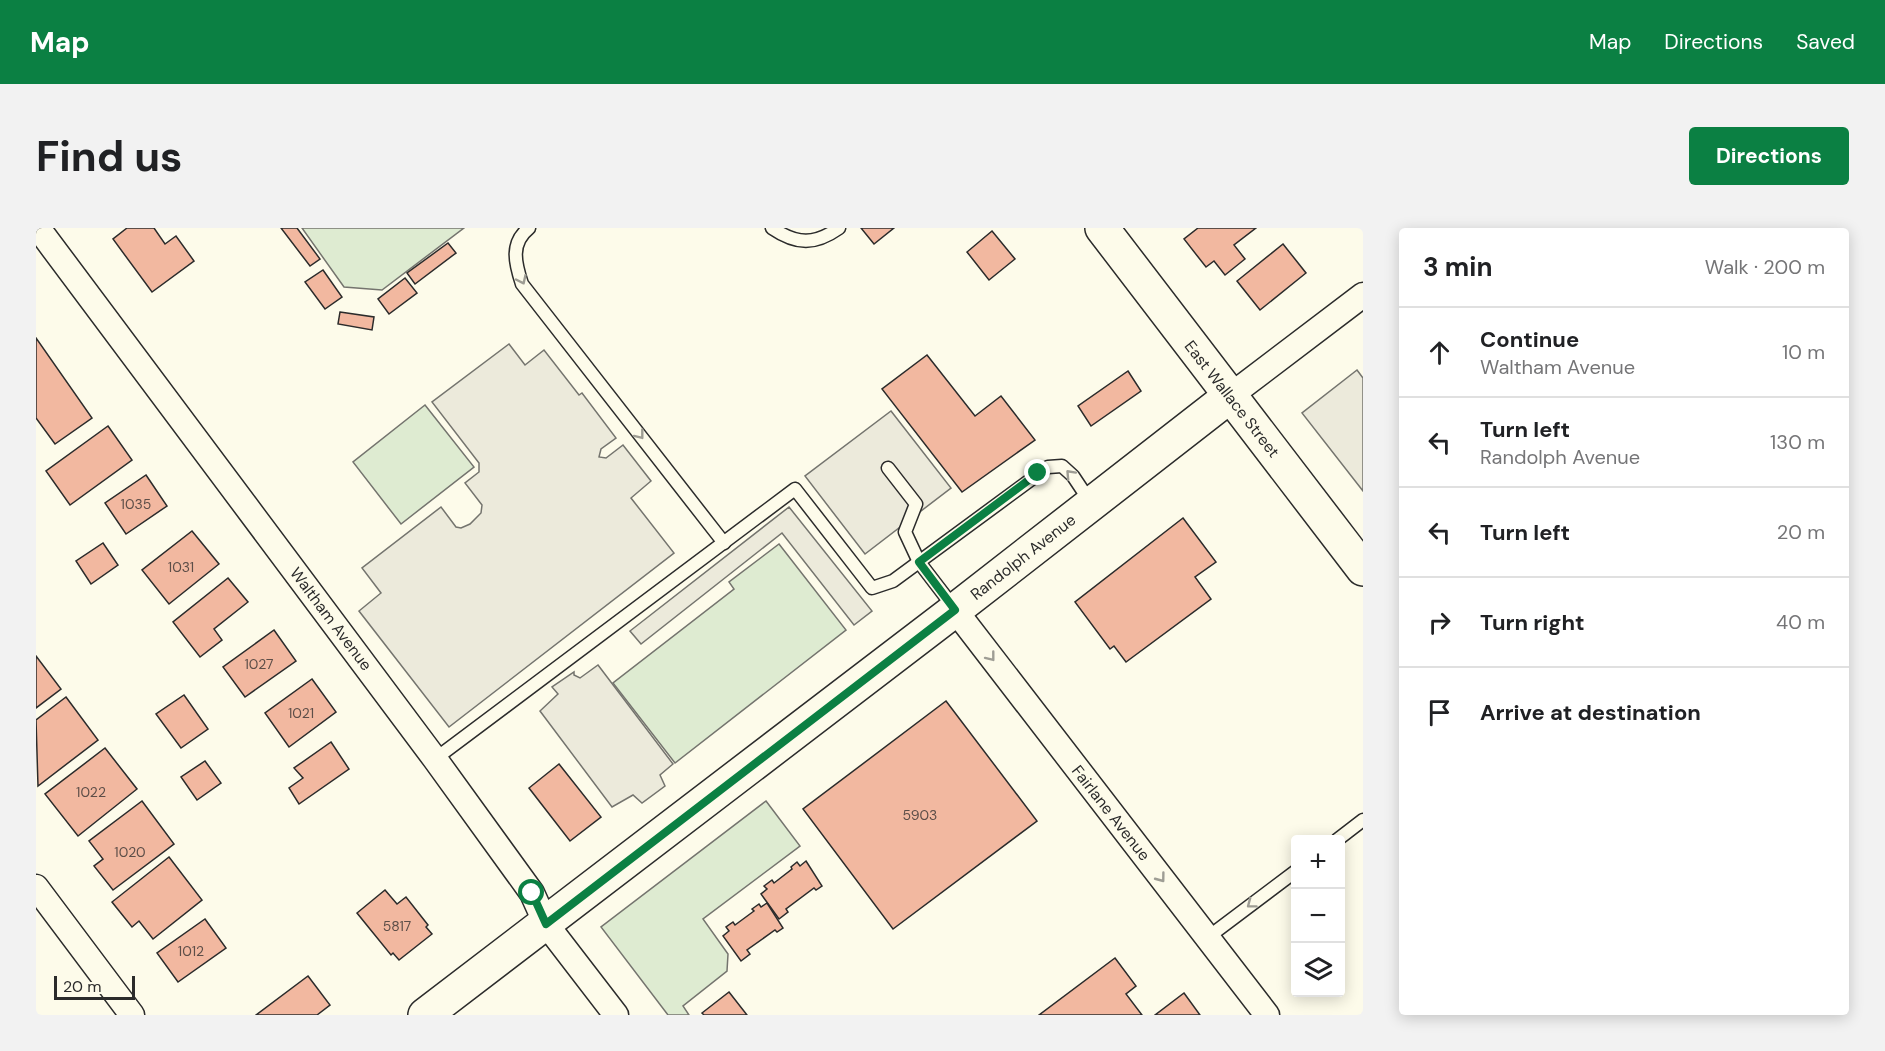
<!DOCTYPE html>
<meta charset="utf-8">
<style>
:root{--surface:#fff;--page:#f2f2f2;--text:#202124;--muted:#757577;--line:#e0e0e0;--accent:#0b8043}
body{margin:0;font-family:"DM Sans",sans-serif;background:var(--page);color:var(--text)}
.controls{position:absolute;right:18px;bottom:18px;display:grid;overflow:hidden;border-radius:6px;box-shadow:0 3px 15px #0003}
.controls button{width:54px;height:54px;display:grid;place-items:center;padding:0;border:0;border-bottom:2px solid var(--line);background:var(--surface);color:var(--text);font:30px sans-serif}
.scale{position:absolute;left:18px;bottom:15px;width:81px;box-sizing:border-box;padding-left:6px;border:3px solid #2b2b2b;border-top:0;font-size:16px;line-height:21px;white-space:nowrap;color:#2b2b2b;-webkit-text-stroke:4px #fdfbea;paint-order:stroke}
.stop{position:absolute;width:18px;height:18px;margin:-14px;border:4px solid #0b8043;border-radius:50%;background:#fff}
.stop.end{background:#0b8043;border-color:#fff;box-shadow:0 2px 6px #0008}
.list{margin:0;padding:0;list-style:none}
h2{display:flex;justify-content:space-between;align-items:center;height:78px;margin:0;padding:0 24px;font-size:26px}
h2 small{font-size:20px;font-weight:400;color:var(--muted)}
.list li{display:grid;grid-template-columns:39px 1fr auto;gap:18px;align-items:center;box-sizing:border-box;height:90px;padding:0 24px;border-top:2px solid var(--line)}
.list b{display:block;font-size:22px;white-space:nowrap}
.list p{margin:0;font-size:20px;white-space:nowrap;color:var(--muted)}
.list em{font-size:20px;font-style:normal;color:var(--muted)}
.icon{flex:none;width:33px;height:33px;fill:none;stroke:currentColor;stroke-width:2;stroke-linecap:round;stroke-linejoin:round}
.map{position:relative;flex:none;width:1327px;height:787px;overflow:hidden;border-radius:6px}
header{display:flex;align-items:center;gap:36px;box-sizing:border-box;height:84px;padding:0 30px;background:var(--accent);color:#fff}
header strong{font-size:28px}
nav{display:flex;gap:33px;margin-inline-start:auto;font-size:21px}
.intro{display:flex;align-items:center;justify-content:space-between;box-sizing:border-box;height:144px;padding:0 36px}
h1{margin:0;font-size:42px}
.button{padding:15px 27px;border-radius:6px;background:var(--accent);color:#fff;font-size:21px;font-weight:700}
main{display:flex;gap:36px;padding:0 36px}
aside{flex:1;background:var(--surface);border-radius:6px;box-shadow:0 3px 15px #0003}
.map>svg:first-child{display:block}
.green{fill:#deebd1;stroke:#74746e;stroke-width:1.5}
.parking{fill:#eceadb;stroke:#74746e;stroke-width:1.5}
.building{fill:#f2b8a0;stroke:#2b2b2b;stroke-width:1.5}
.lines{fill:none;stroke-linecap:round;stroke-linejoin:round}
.lane-casing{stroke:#2b2b2b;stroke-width:15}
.street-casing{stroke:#2b2b2b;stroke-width:27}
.secondary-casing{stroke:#2b2b2b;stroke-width:36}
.lane{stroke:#fdfbea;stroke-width:12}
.street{stroke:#fdfbea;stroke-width:24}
.secondary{stroke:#fdfbea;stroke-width:33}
.oneway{stroke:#9e9d94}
.route{stroke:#0b8043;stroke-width:8}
.labels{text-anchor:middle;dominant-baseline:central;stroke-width:4.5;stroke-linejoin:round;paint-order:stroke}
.number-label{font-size:14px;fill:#5d4e48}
.street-label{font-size:16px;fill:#2b2b2b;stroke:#fdfbea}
</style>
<header>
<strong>Map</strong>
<nav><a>Map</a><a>Directions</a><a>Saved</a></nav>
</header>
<div class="intro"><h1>Find us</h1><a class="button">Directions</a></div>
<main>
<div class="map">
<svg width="1327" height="787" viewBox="0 0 1327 787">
<rect width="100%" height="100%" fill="#fdfbea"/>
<!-- green -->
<g class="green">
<path d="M266 0H428L346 62 308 59Z"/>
<path d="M389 177 438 239 365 296 317 234Z"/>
<path d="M743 316 810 402 639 535 577 455 698 361 693 354Z"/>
<path d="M730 573 764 618 667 691 692 726 691 743 647 778 653 787H632L565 699Z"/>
</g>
<!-- parking -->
<g class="parking">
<path d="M473 116 489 137 508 122 543 167 546 165 580 210 565 221 563 229 570 230 587 217 615 253 595 270 638 325 413 499 323 383 345 365 326 340 405 279 420 299 425 300 434 296 445 285 446 277 429 255 443 244V235L396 174Z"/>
<path d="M1321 142 1327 150V263L1266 185Z"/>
<path d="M855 183 915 260 829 326 769 248Z"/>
<path d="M753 279 836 383 818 397 746 305 605 416 594 403Z"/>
<path d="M562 437 637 536 624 547 629 558 606 575 597 567 576 579 504 483 522 466 516 459 538 444V447L544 450Z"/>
</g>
<!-- building -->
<g class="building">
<path d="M91 0H118L129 16 140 8 158 33 116 64 77 11Z"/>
<path d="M245 0H261L284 31 274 38Z"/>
<path d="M825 0H858L838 16Z"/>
<path d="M1162 0H1220L1198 17 1209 31 1189 47 1178 33 1170 39 1148 11Z"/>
<path d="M956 3 979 31 953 52 931 24Z"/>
<path d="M412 15 420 25 379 56 371 45Z"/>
<path d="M1247 16 1270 45 1224 82 1201 53Z"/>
<path d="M287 42 306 69 289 81 269 54Z"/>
<path d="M369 50 381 65 353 86 342 71Z"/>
<path d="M304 84 338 89 336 102 302 96Z"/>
<path d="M0 110 56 190 19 216 0 190Z"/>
<path d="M891 127 939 188 965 168 999 212 926 264 846 161Z"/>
<path d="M1092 143 1105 163 1055 198 1042 178Z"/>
<path d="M72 198 96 232 34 277 10 243Z"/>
<path d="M110 247 131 278 90 306 69 275Z"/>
<path d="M1147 290 1180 334 1159 349 1175 371 1090 434 1078 418 1074 421 1039 374Z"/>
<path d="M156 303 183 336 133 376 106 342Z"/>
<path d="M67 315 82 337 55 356 40 333Z"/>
<path d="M192 350 212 374 178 401 186 412 164 429 137 394Z"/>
<path d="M238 402 260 433 209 469 187 439Z"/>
<path d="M0 428 25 461 0 480Z"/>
<path d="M276 451 300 484 253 519 229 485Z"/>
<path d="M148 467 172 501 145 520 120 486Z"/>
<path d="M30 469 62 512 2 558 0 492Z"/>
<path d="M910 473 1001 593 857 701 767 581Z"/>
<path d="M295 514 313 541 263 576 253 560 267 550 258 540Z"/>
<path d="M69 520 101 561 42 608 9 566Z"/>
<path d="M169 533 185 555 161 572 145 549Z"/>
<path d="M523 536 565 589 534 613 493 560Z"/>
<path d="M106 573 138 616 77 662 58 638 67 631 53 613Z"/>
<path d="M133 629 166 672 117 711 103 693 96 699 76 674Z"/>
<path d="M770 633 786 658 780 662 778 660 750 681 752 684 743 691 725 666 731 661 728 658 736 652 738 655 756 641 755 639 761 634 764 638Z"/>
<path d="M349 662 361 676 370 669 392 697 390 699 396 706 363 732 357 725 355 727 321 685Z"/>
<path d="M731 675 747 700 741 704 739 702 711 722 714 726 705 733 687 708 693 703 690 699 697 694 699 697 718 683 716 681 723 676 725 679Z"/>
<path d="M169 691 190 720 142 754 121 725Z"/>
<path d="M1079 730 1100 758 1090 766 1106 787H1003Z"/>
<path d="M272 748 294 777 281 787H220Z"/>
<path d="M693 764 711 787H668L666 785Z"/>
<path d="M1148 765 1164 787H1119Z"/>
</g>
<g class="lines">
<!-- lane casing -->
<g class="lane-casing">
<g id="lane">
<path d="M493 0C474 15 479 35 486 56L688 315"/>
<path d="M736 0C761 17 779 17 803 0"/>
<path d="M852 240 880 276 869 304 883 334 919 381"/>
<path d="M399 531 759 261 836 360 857 353 1012 239 1026 238 1037 248 1055 275"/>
<path d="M1301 612 1327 592"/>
<path d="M1171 710 1260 643"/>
</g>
</g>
<!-- street casing -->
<g class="street-casing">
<g id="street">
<path d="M2 0 399 531 496 665 510 696 580 787"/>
<path d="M1194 168 1327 67"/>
<path d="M919 382 1231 787"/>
<path d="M0 659 96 787"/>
</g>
</g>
<!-- secondary casing -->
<g class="secondary-casing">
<g id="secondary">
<path d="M1066 0 1327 341"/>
<path d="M389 787 919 382 1194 168"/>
</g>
</g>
<!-- lane -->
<use href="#lane" class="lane"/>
<!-- street -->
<use href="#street" class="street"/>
<!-- secondary -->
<use href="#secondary" class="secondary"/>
</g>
<!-- one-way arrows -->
<defs><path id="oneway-chevron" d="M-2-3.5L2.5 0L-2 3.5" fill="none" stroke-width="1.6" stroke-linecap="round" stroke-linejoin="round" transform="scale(1.5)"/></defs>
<g class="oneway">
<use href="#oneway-chevron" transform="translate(486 52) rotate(65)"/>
<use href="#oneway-chevron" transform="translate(604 207) rotate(52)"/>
<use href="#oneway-chevron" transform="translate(1034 246) rotate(-133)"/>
<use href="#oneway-chevron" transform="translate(955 429) rotate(52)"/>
<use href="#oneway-chevron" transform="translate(1125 650) rotate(53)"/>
<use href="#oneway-chevron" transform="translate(1215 676) rotate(143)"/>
</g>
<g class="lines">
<!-- route -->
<path class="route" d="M496 665 510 696 919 382 883 334 1002 245"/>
</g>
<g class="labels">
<!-- number labels -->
<g class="number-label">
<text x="100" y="276">1035</text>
<text x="145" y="339">1031</text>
<text x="223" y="436">1027</text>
<text x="265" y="485">1021</text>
<text x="55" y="564">1022</text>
<text x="884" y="587">5903</text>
<text x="94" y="624">1020</text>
<text x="361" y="698">5817</text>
<text x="155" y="723">1012</text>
</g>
<!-- street labels -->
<g class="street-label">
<text transform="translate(1196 171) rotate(52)">East Wallace Street</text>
<text transform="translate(987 329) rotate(-38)">Randolph Avenue</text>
<text transform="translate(295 391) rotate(53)">Waltham Avenue</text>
<text transform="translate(1075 585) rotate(52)">Fairlane Avenue</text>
</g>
</g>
</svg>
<div class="controls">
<button>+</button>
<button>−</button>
<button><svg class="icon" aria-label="layers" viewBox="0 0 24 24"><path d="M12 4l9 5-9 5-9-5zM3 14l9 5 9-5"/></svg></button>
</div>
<div class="scale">20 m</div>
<div class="stop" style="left:496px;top:665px"></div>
<div class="stop end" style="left:1002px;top:245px"></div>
</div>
<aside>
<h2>3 min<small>Walk · 200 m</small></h2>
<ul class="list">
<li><svg class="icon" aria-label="ahead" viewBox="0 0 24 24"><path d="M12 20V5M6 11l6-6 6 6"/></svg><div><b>Continue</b><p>Waltham Avenue</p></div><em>10 m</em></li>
<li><svg class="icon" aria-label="left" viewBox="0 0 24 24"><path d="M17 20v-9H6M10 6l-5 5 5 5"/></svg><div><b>Turn left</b><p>Randolph Avenue</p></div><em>130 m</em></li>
<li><svg class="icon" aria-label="left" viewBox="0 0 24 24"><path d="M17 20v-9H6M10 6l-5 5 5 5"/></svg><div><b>Turn left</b></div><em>20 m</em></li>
<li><svg class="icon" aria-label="right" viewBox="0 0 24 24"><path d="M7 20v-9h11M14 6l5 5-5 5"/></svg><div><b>Turn right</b></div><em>40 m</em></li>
<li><svg class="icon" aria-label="arrive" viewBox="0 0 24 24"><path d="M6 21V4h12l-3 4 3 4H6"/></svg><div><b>Arrive at destination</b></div></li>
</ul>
</aside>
</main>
